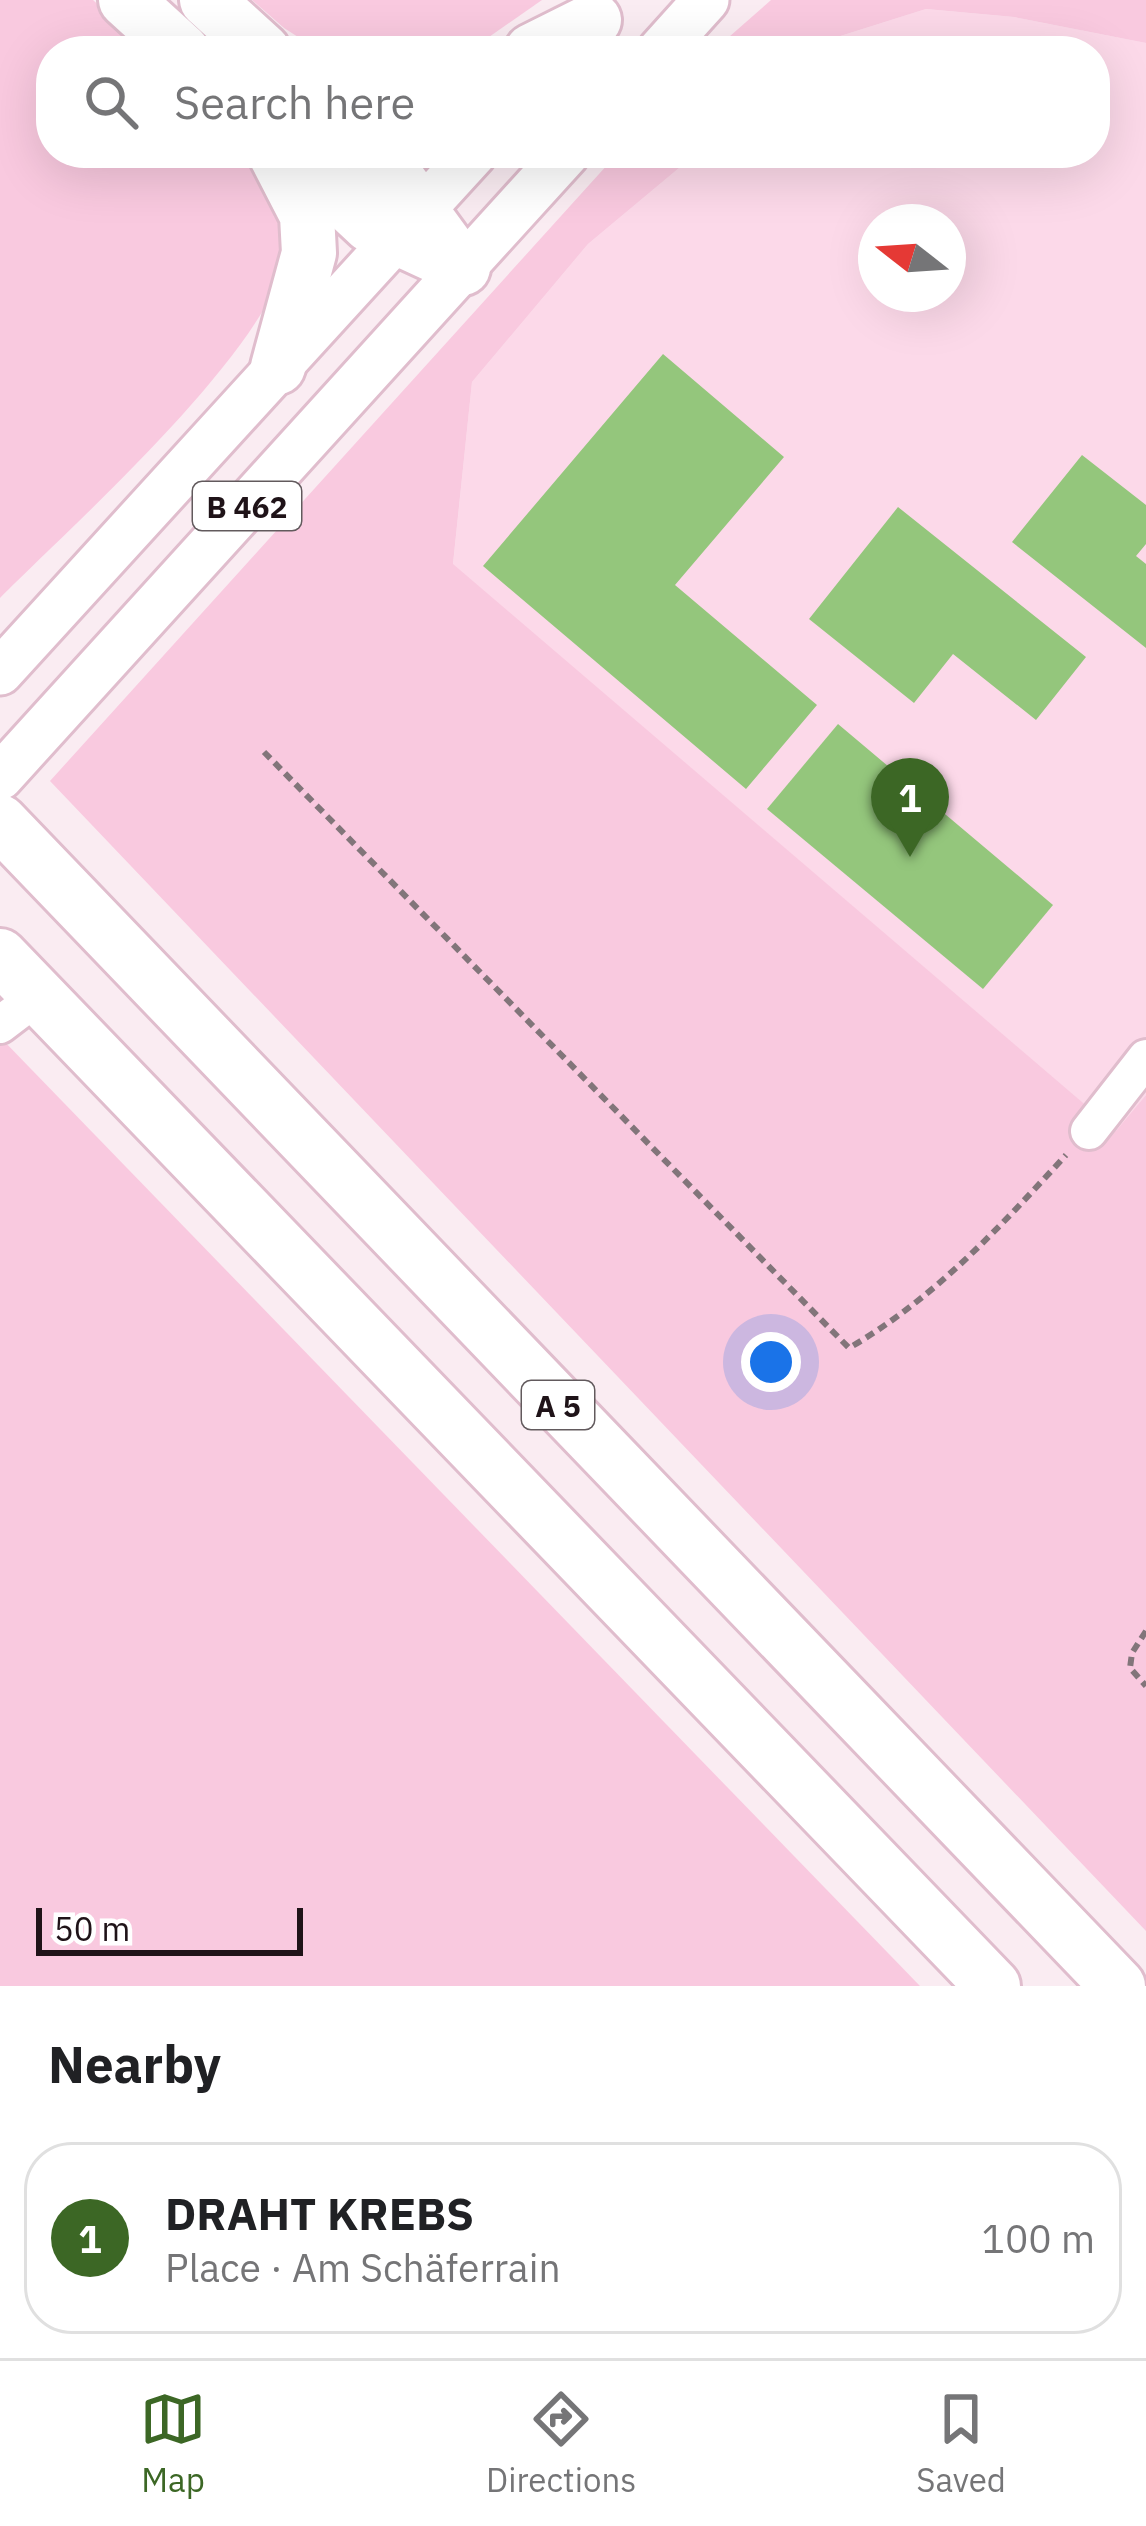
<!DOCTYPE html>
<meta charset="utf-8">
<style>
:root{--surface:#fff;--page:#f2f2f2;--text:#202124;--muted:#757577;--line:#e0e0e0;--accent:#3c6725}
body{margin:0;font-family:"IBM Plex Sans",sans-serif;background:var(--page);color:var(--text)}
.compass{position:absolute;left:858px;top:204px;width:108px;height:108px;border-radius:50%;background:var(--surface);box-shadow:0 12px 48px #0002;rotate:287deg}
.scale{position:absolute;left:36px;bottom:30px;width:267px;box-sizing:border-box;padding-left:12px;border:6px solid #1f1318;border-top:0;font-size:33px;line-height:42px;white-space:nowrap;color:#1f1318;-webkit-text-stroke:9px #fff;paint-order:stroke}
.you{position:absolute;left:771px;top:1362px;width:42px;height:42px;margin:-30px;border:9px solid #fff;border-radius:50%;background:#1a73e8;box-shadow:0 0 0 18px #1a73e833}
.badge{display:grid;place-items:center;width:78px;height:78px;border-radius:50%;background:var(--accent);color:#fff;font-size:39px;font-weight:700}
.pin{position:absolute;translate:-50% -99px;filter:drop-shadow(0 3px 6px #0008)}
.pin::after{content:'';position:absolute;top:63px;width:42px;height:36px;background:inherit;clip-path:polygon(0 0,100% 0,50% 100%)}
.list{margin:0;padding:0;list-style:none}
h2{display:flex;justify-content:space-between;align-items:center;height:156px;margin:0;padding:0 48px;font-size:51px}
h2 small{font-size:39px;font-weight:400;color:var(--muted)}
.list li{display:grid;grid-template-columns:78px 1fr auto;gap:36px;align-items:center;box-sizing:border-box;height:192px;margin:0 24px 24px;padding:0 24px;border:3px solid var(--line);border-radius:48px}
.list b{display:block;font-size:45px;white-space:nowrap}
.list p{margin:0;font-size:39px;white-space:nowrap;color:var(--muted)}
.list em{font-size:39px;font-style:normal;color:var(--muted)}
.icon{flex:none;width:66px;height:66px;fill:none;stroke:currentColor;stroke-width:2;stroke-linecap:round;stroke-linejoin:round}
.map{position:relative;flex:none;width:1146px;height:1986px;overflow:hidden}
.search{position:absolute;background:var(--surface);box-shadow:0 12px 48px #0002;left:36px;right:36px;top:36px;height:132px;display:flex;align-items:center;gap:30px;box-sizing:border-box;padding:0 42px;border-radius:48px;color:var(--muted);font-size:45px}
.sheet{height:372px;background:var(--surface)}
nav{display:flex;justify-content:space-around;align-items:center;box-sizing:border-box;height:168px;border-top:3px solid var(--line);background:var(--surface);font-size:33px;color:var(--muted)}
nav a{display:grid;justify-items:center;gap:6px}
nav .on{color:var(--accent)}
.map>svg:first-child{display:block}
.built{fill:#fcd9e9;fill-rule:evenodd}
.green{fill:#f9c9df}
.building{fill:#94c67c}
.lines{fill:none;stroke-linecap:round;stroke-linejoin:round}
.minor-casing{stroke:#e0bdcd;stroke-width:42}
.major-casing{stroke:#e0bdcd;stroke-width:51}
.highway-casing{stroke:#e0bdcd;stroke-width:60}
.path{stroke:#82757a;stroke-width:6;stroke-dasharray:9 6;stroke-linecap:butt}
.minor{stroke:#fff;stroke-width:36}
.major{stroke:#fff;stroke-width:45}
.highway{stroke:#fff;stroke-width:54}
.labels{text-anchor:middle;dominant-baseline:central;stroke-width:9;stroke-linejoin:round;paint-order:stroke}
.shield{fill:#fff;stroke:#625a5d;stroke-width:3}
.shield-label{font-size:30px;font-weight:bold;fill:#1f1318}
</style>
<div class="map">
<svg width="1146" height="1986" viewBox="0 0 1146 1986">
<rect width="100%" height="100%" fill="#faecf2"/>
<!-- built -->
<path class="built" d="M926 9 1014 17 1146 43V1095L1117 1132 453 565 472 382 588 244 697 153H1095V51H818L834 38ZM876 222H948V294H876Z"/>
<!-- green -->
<g class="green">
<path d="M0 0H93L148 51H51V153H250C268 181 291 209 288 245 282 340 71 526 0 598Z"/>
<path d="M252 0H542L469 51H320L284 28Z"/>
<path d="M771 0H1146V43L1014 17 926 9 834 38 818 51H713Z"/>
<path d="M618 153H697L588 244 472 382 453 564 1116 1131 1146 1095V1931L50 781Z"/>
<path d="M0 1037 920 1986H0Z"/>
</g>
<!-- building -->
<g class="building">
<path d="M663 354 784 457 675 585 817 705 746 789 483 566Z"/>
<path d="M1082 455 1146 505V544L1136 556 1146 564V648L1012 542Z"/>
<path d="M898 507 1086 657 1036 720 953 654 914 703 809 619Z"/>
<path d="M838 724 1053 905 983 989 767 809Z"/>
</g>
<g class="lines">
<!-- minor casing -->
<g class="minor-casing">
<g id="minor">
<path d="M0 1025 38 996"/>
<path d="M1089 1131 1146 1058"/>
</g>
</g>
<!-- major casing -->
<g class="major-casing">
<g id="major">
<path d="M660 51 706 0"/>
<path d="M0 672 474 153"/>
<path d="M0 777 567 153"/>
</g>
</g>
<!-- highway casing -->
<g class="highway-casing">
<g id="highway">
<path d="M126 0 182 51"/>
<path d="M207 0 263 51"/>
<path d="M532 51 594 20"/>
<path d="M275 153 307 215 309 253 278 367"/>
<path d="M293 153 370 225 463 268"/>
<path d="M370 153 396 177 461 266"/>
<path d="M0 822 1118 1986"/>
<path d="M0 956 993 1986"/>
</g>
</g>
<!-- path -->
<g class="path">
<path d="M264 752 849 1348C935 1298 999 1228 1066 1155"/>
<path d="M1146 1631 1132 1653 1130 1668 1146 1686"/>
</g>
<!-- minor -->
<use href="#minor" class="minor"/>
<!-- major -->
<use href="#major" class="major"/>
<!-- highway -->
<use href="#highway" class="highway"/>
</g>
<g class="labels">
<!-- shield labels -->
<g class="shield">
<rect x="193" y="482" width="108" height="48" rx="9"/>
<rect x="522" y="1381" width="72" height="48" rx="9"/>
</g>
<g class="shield-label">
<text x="247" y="506">B 462</text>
<text x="558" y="1405">A 5</text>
</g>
</g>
</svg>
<svg class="compass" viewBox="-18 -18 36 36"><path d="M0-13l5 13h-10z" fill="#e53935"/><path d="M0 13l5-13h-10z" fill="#757577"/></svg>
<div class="scale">50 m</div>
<div class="you"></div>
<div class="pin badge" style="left:910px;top:857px">1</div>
<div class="search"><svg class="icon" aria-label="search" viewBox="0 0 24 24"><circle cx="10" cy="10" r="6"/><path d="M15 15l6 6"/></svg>Search here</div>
</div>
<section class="sheet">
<h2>Nearby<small></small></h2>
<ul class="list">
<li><span class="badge">1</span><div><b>DRAHT KREBS</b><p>Place · Am Schäferrain</p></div><em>100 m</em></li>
</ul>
</section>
<nav>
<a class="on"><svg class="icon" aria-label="map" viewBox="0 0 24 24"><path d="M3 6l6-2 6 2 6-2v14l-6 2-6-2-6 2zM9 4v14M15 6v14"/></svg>Map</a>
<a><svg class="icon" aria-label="directions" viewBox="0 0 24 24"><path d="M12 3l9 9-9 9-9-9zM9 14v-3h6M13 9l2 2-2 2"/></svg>Directions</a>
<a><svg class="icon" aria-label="saved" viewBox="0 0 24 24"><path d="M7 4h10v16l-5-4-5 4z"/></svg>Saved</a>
</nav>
